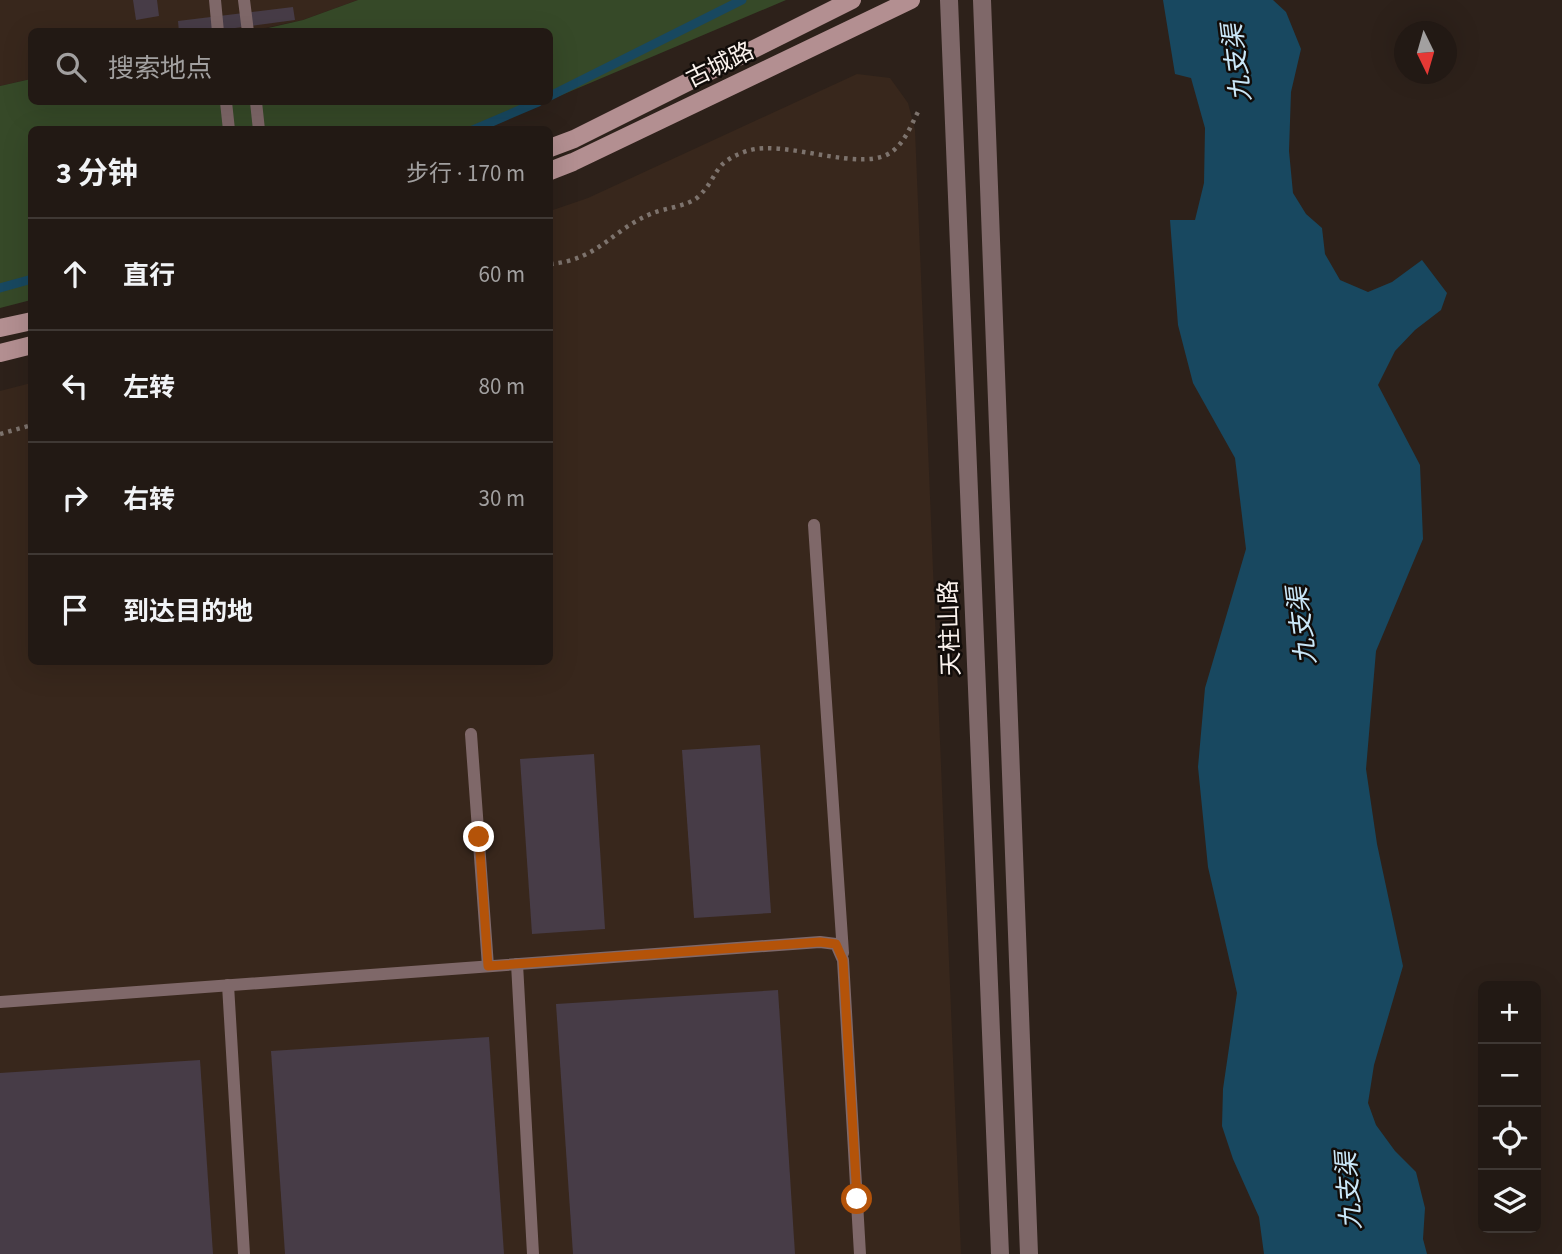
<!DOCTYPE html>
<html lang="zh">
<meta charset="utf-8">
<style>
:root{--surface:#221914;--page:#2a221d;--text:#f1f3f6;--muted:#a2a0a0;--line:#3f3834}
body{margin:0;font-family:"Source Sans 3","Noto Sans SC",sans-serif;background:var(--page);color:var(--text)}
.controls{position:absolute;right:21px;bottom:21px;display:grid;overflow:hidden;border-radius:10px;box-shadow:0 7px 28px #0002}
.controls button{width:63px;height:63px;display:grid;place-items:center;padding:0;border:0;border-bottom:2px solid var(--line);background:var(--surface);color:var(--text);font:35px sans-serif}
.compass{position:absolute;left:1394px;top:21px;width:63px;height:63px;border-radius:50%;background:var(--surface);box-shadow:0 7px 28px #0002;rotate:175deg}
.stop{position:absolute;width:21px;height:21px;margin:-16px;border:5px solid #b45309;border-radius:50%;background:#fff}
.stop.end{background:#b45309;border-color:#fff;box-shadow:0 2px 7px #0008}
.list{margin:0;padding:0;list-style:none}
h2{display:flex;justify-content:space-between;align-items:center;height:91px;margin:0;padding:0 28px;font-size:30px}
h2 small{font-size:23px;font-weight:400;color:var(--muted)}
.list li{display:grid;grid-template-columns:46px 1fr auto;gap:21px;align-items:center;box-sizing:border-box;height:112px;padding:0 28px;border-top:2px solid var(--line)}
.list b{display:block;font-size:26px;white-space:nowrap}
.list em{font-size:23px;font-style:normal;color:var(--muted)}
.icon{flex:none;width:38px;height:38px;fill:none;stroke:currentColor;stroke-width:2;stroke-linecap:round;stroke-linejoin:round}
.map{position:relative;flex:none;width:1562px;height:1254px;overflow:hidden}
.search{position:absolute;background:var(--surface);box-shadow:0 7px 28px #0002;left:28px;top:28px;width:525px;height:77px;display:flex;align-items:center;gap:18px;box-sizing:border-box;padding:0 24px;border-radius:10px;color:var(--muted);font-size:26px}
.panel{position:absolute;background:var(--surface);box-shadow:0 7px 28px #0002;left:28px;top:126px;width:525px;height:539px;border-radius:10px}
.map>svg:first-child{display:block}
.built{fill:#38271c}
.green{fill:#364928}
.water{fill:#184860}
.lines{fill:none;stroke-linecap:round;stroke-linejoin:round}
.stream{stroke:#184860;stroke-width:9}
.building{fill:#473c47}
.path{stroke:#7d736d;stroke-width:4.5;stroke-dasharray:3.5 5;stroke-linecap:butt}
.service{stroke:#7f6869;stroke-width:12}
.tertiary{stroke:#7f6869;stroke-width:18}
.secondary{stroke:#b38f91;stroke-width:18}
.route{stroke:#b45309;stroke-width:9}
.labels{text-anchor:middle;dominant-baseline:central;stroke-width:5;stroke-linejoin:round;paint-order:stroke}
.street-label{font-size:24px;fill:#faf2ed;stroke:#110c09}
.water-label{font-size:26px;font-style:italic;fill:#cae7f8;stroke:#110c09}
</style>
<div class="map">
<svg width="1562" height="1254" viewBox="0 0 1562 1254">
<rect width="100%" height="100%" fill="#2d211a"/>
<!-- built -->
<g class="built">
<path d="M0 0H358L303 20 251 31 32 32 31 79 0 86Z"/>
<path d="M857 74 890 78 908 103 915 130 961 1254H0V391L31 383 32 662H550V211L588 198Z"/>
</g>
<!-- green -->
<g class="green">
<path d="M358 0H786L550 100V32H251L303 20Z"/>
<path d="M31 79 32 102H547L481 129 32 130 31 300 0 308V86Z"/>
</g>
<!-- water -->
<path class="water" d="M1163 0H1273L1286 12 1301 49 1291 92 1289 151 1293 193 1306 214 1322 228 1325 254 1340 280 1368 292 1392 282 1422 260 1447 293 1441 310 1415 330 1395 351 1378 385 1420 465 1423 539 1376 651 1366 769 1377 844 1403 966 1374 1065 1368 1103 1376 1125 1395 1151 1416 1172 1425 1208 1423 1239 1427 1254H1264L1259 1217 1233 1159 1222 1126 1223 1089 1237 993 1208 867 1198 767 1205 688 1246 549 1235 458 1193 383 1178 325 1170 220H1195L1204 183 1205 128 1191 78 1175 74Z"/>
<g class="lines">
<!-- stream -->
<g class="stream">
<path d="M550 96 742 0"/>
<path d="M473 130 538 102"/>
<path d="M0 288 32 279"/>
</g>
</g>
<!-- building -->
<g class="building">
<path d="M133 0H157L159 16 136 20Z"/>
<path d="M293 7 295 20 205 32H179L178 21Z"/>
<path d="M760 745 771 913 694 918 682 750Z"/>
<path d="M594 754 605 929 532 934 520 759Z"/>
<path d="M778 990 795 1254H573L556 1004Z"/>
<path d="M489 1037 504 1254H285L271 1051Z"/>
<path d="M200 1060 213 1254H0V1073Z"/>
</g>
<g class="lines">
<!-- path -->
<g class="path">
<path d="M550 264C599 260 612 229 653 213 666 208 688 206 698 197 720 176 711 163 747 151 786 138 865 176 894 150 906 140 912 123 919 110"/>
<path d="M0 434 32 425"/>
</g>
<!-- service -->
<g class="service">
<path d="M215 0 218 32"/>
<path d="M244 0 248 32"/>
<path d="M226 102 229 130"/>
<path d="M256 102 259 130"/>
<path d="M814 525 843 953"/>
<path d="M471 734 488 966"/>
<path d="M517 964 533 1254"/>
<path d="M228 985 244 1254"/>
<path d="M0 1002 820 942 836 944 843 960 860 1254"/>
</g>
<!-- tertiary -->
<g class="tertiary">
<path d="M949 0 1000 1254"/>
<path d="M982 0 1029 1254"/>
</g>
<!-- secondary -->
<g class="secondary">
<path d="M550 148 574 139 852 0"/>
<path d="M550 171 573 162 911 0"/>
<path d="M0 328 32 321"/>
<path d="M0 353 32 345"/>
</g>
</g>
<g class="lines">
<!-- route -->
<path class="route" d="M479 837 488 966 820 942 836 944 843 960 857 1199"/>
</g>
<g class="labels">
<!-- street labels -->
<g class="street-label">
<text transform="translate(720 65) rotate(-26)">古城路</text>
<text transform="translate(950 628) rotate(-92)">天柱山路</text>
</g>
<!-- water labels -->
<g class="water-label">
<text transform="translate(1237 63) rotate(-97)">九支渠</text>
<text transform="translate(1302 626) rotate(-97)">九支渠</text>
<text transform="translate(1349 1191) rotate(-94)">九支渠</text>
</g>
</g>
</svg>
<div class="controls">
<button>+</button>
<button>−</button>
<button><svg class="icon" aria-label="locate" viewBox="0 0 24 24"><circle cx="12" cy="12" r="6"/><path d="M12 2v4M12 18v4M2 12h4M18 12h4"/></svg></button>
<button><svg class="icon" aria-label="layers" viewBox="0 0 24 24"><path d="M12 4l9 5-9 5-9-5zM3 14l9 5 9-5"/></svg></button>
</div>
<svg class="compass" viewBox="-18 -18 36 36"><path d="M0-13l5 13h-10z" fill="#e53935"/><path d="M0 13l5-13h-10z" fill="#a2a0a0"/></svg>
<div class="stop" style="left:857px;top:1199px"></div>
<div class="stop end" style="left:479px;top:837px"></div>
<div class="search"><svg class="icon" aria-label="search" viewBox="0 0 24 24"><circle cx="10" cy="10" r="6"/><path d="M15 15l6 6"/></svg>搜索地点</div>
<section class="panel">
<h2>3 分钟<small>步行 · 170 m</small></h2>
<ul class="list">
<li><svg class="icon" aria-label="ahead" viewBox="0 0 24 24"><path d="M12 20V5M6 11l6-6 6 6"/></svg><div><b>直行</b></div><em>60 m</em></li>
<li><svg class="icon" aria-label="left" viewBox="0 0 24 24"><path d="M17 20v-9H6M10 6l-5 5 5 5"/></svg><div><b>左转</b></div><em>80 m</em></li>
<li><svg class="icon" aria-label="right" viewBox="0 0 24 24"><path d="M7 20v-9h11M14 6l5 5-5 5"/></svg><div><b>右转</b></div><em>30 m</em></li>
<li><svg class="icon" aria-label="arrive" viewBox="0 0 24 24"><path d="M6 21V4h12l-3 4 3 4H6"/></svg><div><b>到达目的地</b></div></li>
</ul>
</section>
</div>
